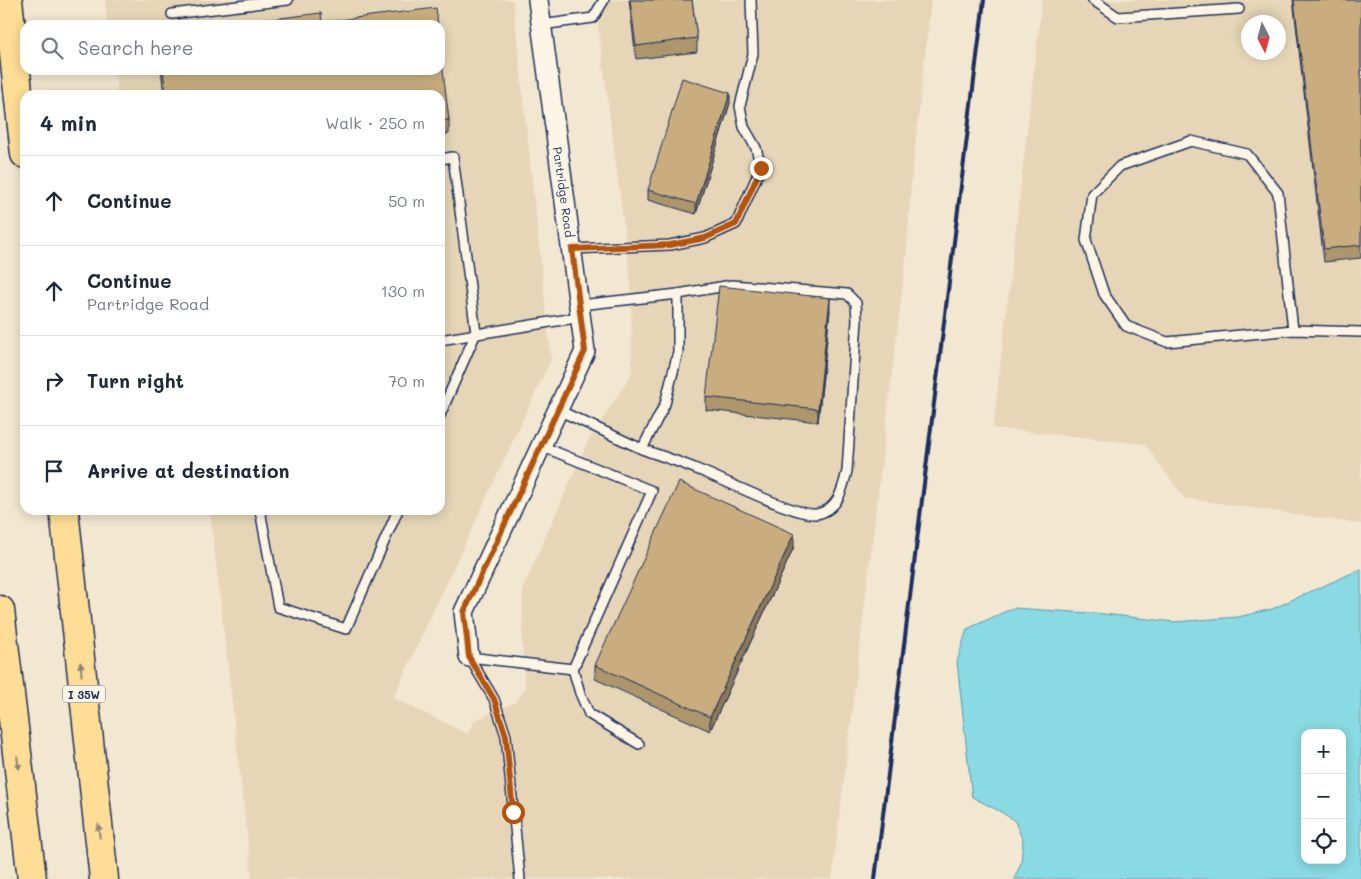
<!DOCTYPE html>
<meta charset="utf-8">
<style>
:root{--surface:#fff;--page:#f6f6f7;--text:#1f2937;--muted:#747a83;--line:#e0e1e3}
body{margin:0;font-family:Mali,sans-serif;background:var(--page);color:var(--text)}
.controls{position:absolute;right:15px;bottom:15px;display:grid;overflow:hidden;border-radius:10px;box-shadow:0 2px 12px #0003}
.controls button{width:45px;height:45px;display:grid;place-items:center;padding:0;border:0;border-bottom:1px solid var(--line);background:var(--surface);color:var(--text);font:25px sans-serif}
.compass{position:absolute;left:1241px;top:15px;width:45px;height:45px;border-radius:50%;background:var(--surface);box-shadow:0 2px 12px #0003;rotate:174deg}
.stop{position:absolute;width:15px;height:15px;margin:-11px;border:4px solid #b45309;border-radius:50%;background:#fff}
.stop.end{background:#b45309;border-color:#fff;box-shadow:0 1px 5px #0008}
.list{margin:0;padding:0;list-style:none}
h2{display:flex;justify-content:space-between;align-items:center;height:65px;margin:0;padding:0 20px;font-size:21px}
h2 small{font-size:16px;font-weight:400;color:var(--muted)}
.list li{display:grid;grid-template-columns:32px 1fr auto;gap:15px;align-items:center;box-sizing:border-box;height:90px;padding:0 20px;border-top:1px solid var(--line)}
.list b{display:block;font-size:19px;white-space:nowrap}
.list p{margin:0;font-size:16px;white-space:nowrap;color:var(--muted)}
.list em{font-size:16px;font-style:normal;color:var(--muted)}
.icon{flex:none;width:28px;height:28px;fill:none;stroke:currentColor;stroke-width:2;stroke-linecap:round;stroke-linejoin:round}
.map{position:relative;flex:none;width:1361px;height:879px;overflow:hidden}
.search{position:absolute;background:var(--surface);box-shadow:0 2px 12px #0003;left:20px;top:20px;width:425px;height:55px;display:flex;align-items:center;gap:12px;box-sizing:border-box;padding:0 18px;border-radius:15px;color:var(--muted);font-size:19px}
.panel{position:absolute;background:var(--surface);box-shadow:0 2px 12px #0003;left:20px;top:90px;width:425px;height:425px;border-radius:15px}
.map>svg:first-child{display:block}
.built{fill:#e6d6b7;fill-rule:evenodd}
.water{fill:#89dae3;stroke:#5d96ae;fill-rule:evenodd}
.lines{fill:none;stroke-linecap:round;stroke-linejoin:round}
.service-casing{stroke:#1b2f5e;stroke-width:12}
.minor-casing{stroke:#1b2f5e;stroke-width:22}
.motorway-casing{stroke:#1b2f5e;stroke-width:31}
.service{stroke:#fcf5e5;stroke-width:9}
.minor{stroke:#fcf5e5;stroke-width:19}
.motorway{stroke:#fedd96;stroke-width:28}
.rail{stroke:#1b2f5e;stroke-width:4}
.wall{fill:#ad956c;stroke:#1b2f5e}
.shaded-wall{fill:#8d7958;stroke:#1b2f5e}
.building{fill:#c9ad7e;stroke:#1b2f5e}
.oneway{fill:#8c867a}
.route{stroke:#b45309;stroke-width:6}
.labels{text-anchor:middle;dominant-baseline:central;stroke-width:4;stroke-linejoin:round;paint-order:stroke}
.shield{fill:#fcf5e5;stroke:#5e6a86;stroke-width:1}
.shield-label{font-size:11px;font-weight:bold;fill:#1b2f5e}
.street-label{font-size:12px;fill:#1b2f5e;stroke:#fcf5e5}
</style>
<div class="map">
<svg width="1361" height="879" viewBox="0 0 1361 879">
<rect width="100%" height="100%" fill="#f2e7d0"/>
<filter id="ink" filterUnits="userSpaceOnUse"><feTurbulence type="fractalNoise" baseFrequency=".02" numOctaves="2"/><feDisplacementMap in="SourceGraphic" scale="10" xChannelSelector="R" yChannelSelector="G"/><feConvolveMatrix kernelMatrix="1 2 1 2 8 2 1 2 1" color-interpolation-filters="sRGB"/></filter>
<g filter="url(#ink)">
<!-- built -->
<g class="built">
<path d="M105 0H513L551 359 393 698 468 734 475 720 514 703 525 690 522 643 523 588 588 441 632 374 631 283 595 0H931L911 183 907 249 832 879H252L210 510H440V95H118L114 70H440V25H108Z"/>
<path d="M1042 0H1361V524L1184 498 1145 444 993 428ZM1248 22H1278V52H1248Z"/>
</g>
<!-- water -->
<path class="water" d="M1361 569V879H1014L1021 863 1023 841 1015 821 1001 812 972 797 957 662 967 629 1013 608 1104 614 1174 622 1238 617 1272 609ZM1305 733H1342V860H1305Z"/>
<g class="lines">
<!-- service casing -->
<g class="service-casing">
<g id="service">
<path d="M1093 0 1118 17 1239 9"/>
<path d="M172 14 288 0"/>
<path d="M541 25 593 18 604 0"/>
<path d="M440 159 453 157 476 333 440 415"/>
<path d="M572 249 670 245 705 238 736 224 761 167 756 148 744 127 740 106 753 54 751 0"/>
<path d="M1293 330 1278 193 1247 154 1191 141 1120 166 1092 194 1086 240 1104 294 1126 326 1167 342 1293 330 1361 332"/>
<path d="M440 340 581 317"/>
<path d="M558 410 642 449 665 404 678 352V294L580 305"/>
<path d="M642 449C661 456 680 462 699 470 722 479 796 516 816 514 838 511 843 488 847 471L857 320 856 303 847 294 732 285 678 294"/>
<path d="M260 510 278 607 346 629 398 510"/>
<path d="M469 657 573 669 652 491 541 446"/>
<path d="M469 657 494 699 506 736 520 879"/>
<path d="M573 669 580 693 589 714 639 744"/>
</g>
</g>
<!-- minor casing -->
<g class="minor-casing">
<path id="minor" d="M469 657 464 612 585 351 538 0"/>
</g>
<!-- motorway casing -->
<g class="motorway-casing">
<g id="motorway">
<path d="M8 0 25 154"/>
<path d="M64 510 104 879"/>
<path d="M0 610 32 879"/>
</g>
</g>
<!-- service -->
<use href="#service" class="service"/>
<!-- minor -->
<use href="#minor" class="minor"/>
<!-- motorway -->
<use href="#motorway" class="motorway"/>
<!-- rail -->
<path class="rail" d="M875 879 984 0"/>
</g>
<!-- wall -->
<g class="wall">
<path d="M629 0H692L697 38V52L636 59Z"/>
<path d="M1293 0H1361V258L1324 262Z"/>
<path d="M161 70H440L449 120V134L440 135V95H164Z"/>
<path d="M730 103 696 214 648 200V190Z"/>
<path d="M830 311 818 422 706 410V397Z"/>
<path d="M794 547 710 731 595 679V665Z"/>
</g>
<!-- shaded-wall -->
<g class="shaded-wall">
<path d="M730 93V103L696 214V204Z"/>
<path d="M830 298V311L818 422V409Z"/>
<path d="M794 534V547L710 731V717Z"/>
</g>
<!-- building -->
<g class="building">
<path d="M630 0H692L697 38 636 46Z"/>
<path d="M1294 0H1361V245L1324 249Z"/>
<path d="M436 8 438 25H224L321 13 322 22Z"/>
<path d="M440 45 449 120 440 121V95H166L163 70H440Z"/>
<path d="M682 78 730 93 696 204 648 190Z"/>
<path d="M719 286 830 298 818 409 706 397Z"/>
<path d="M679 482 794 534 710 717 595 665Z"/>
</g>
<!-- one-way arrows -->
<defs><path id="oneway-solid" d="M-6-.8H1V-3.2L6.5 0L1 3.2V.8H-6Z" transform="scale(1.25)"/></defs>
<g class="oneway">
<use href="#oneway-solid" transform="translate(81 669) rotate(-96)"/>
<use href="#oneway-solid" transform="translate(18 763) rotate(83)"/>
<use href="#oneway-solid" transform="translate(99 831) rotate(-96)"/>
</g>
</g>
<g class="lines" filter="url(#ink)">
<!-- route -->
<path class="route" d="M513 812 506 736 494 699 469 657 464 612 585 351 572 249 670 245 705 238 736 224 761 168"/>
</g>
<g class="labels">
<!-- shield labels -->
<rect class="shield" x="63" y="685.5" width="42" height="17" rx="4"/>
<g class="shield-label">
<text x="84" y="694">I 35W</text>
</g>
<!-- street labels -->
<g class="street-label">
<text transform="translate(564 192) rotate(82)">Partridge Road</text>
</g>
</g>
</svg>
<div class="controls">
<button>+</button>
<button>−</button>
<button><svg class="icon" aria-label="locate" viewBox="0 0 24 24"><circle cx="12" cy="12" r="6"/><path d="M12 2v4M12 18v4M2 12h4M18 12h4"/></svg></button>
</div>
<svg class="compass" viewBox="-18 -18 36 36"><path d="M0-13l5 13h-10z" fill="#e53935"/><path d="M0 13l5-13h-10z" fill="#747a83"/></svg>
<div class="stop" style="left:513px;top:812px"></div>
<div class="stop end" style="left:761px;top:168px"></div>
<div class="search"><svg class="icon" aria-label="search" viewBox="0 0 24 24"><circle cx="10" cy="10" r="6"/><path d="M15 15l6 6"/></svg>Search here</div>
<section class="panel">
<h2>4 min<small>Walk · 250 m</small></h2>
<ul class="list">
<li><svg class="icon" aria-label="ahead" viewBox="0 0 24 24"><path d="M12 20V5M6 11l6-6 6 6"/></svg><div><b>Continue</b></div><em>50 m</em></li>
<li><svg class="icon" aria-label="ahead" viewBox="0 0 24 24"><path d="M12 20V5M6 11l6-6 6 6"/></svg><div><b>Continue</b><p>Partridge Road</p></div><em>130 m</em></li>
<li><svg class="icon" aria-label="right" viewBox="0 0 24 24"><path d="M7 20v-9h11M14 6l5 5-5 5"/></svg><div><b>Turn right</b></div><em>70 m</em></li>
<li><svg class="icon" aria-label="arrive" viewBox="0 0 24 24"><path d="M6 21V4h12l-3 4 3 4H6"/></svg><div><b>Arrive at destination</b></div></li>
</ul>
</section>
</div>
